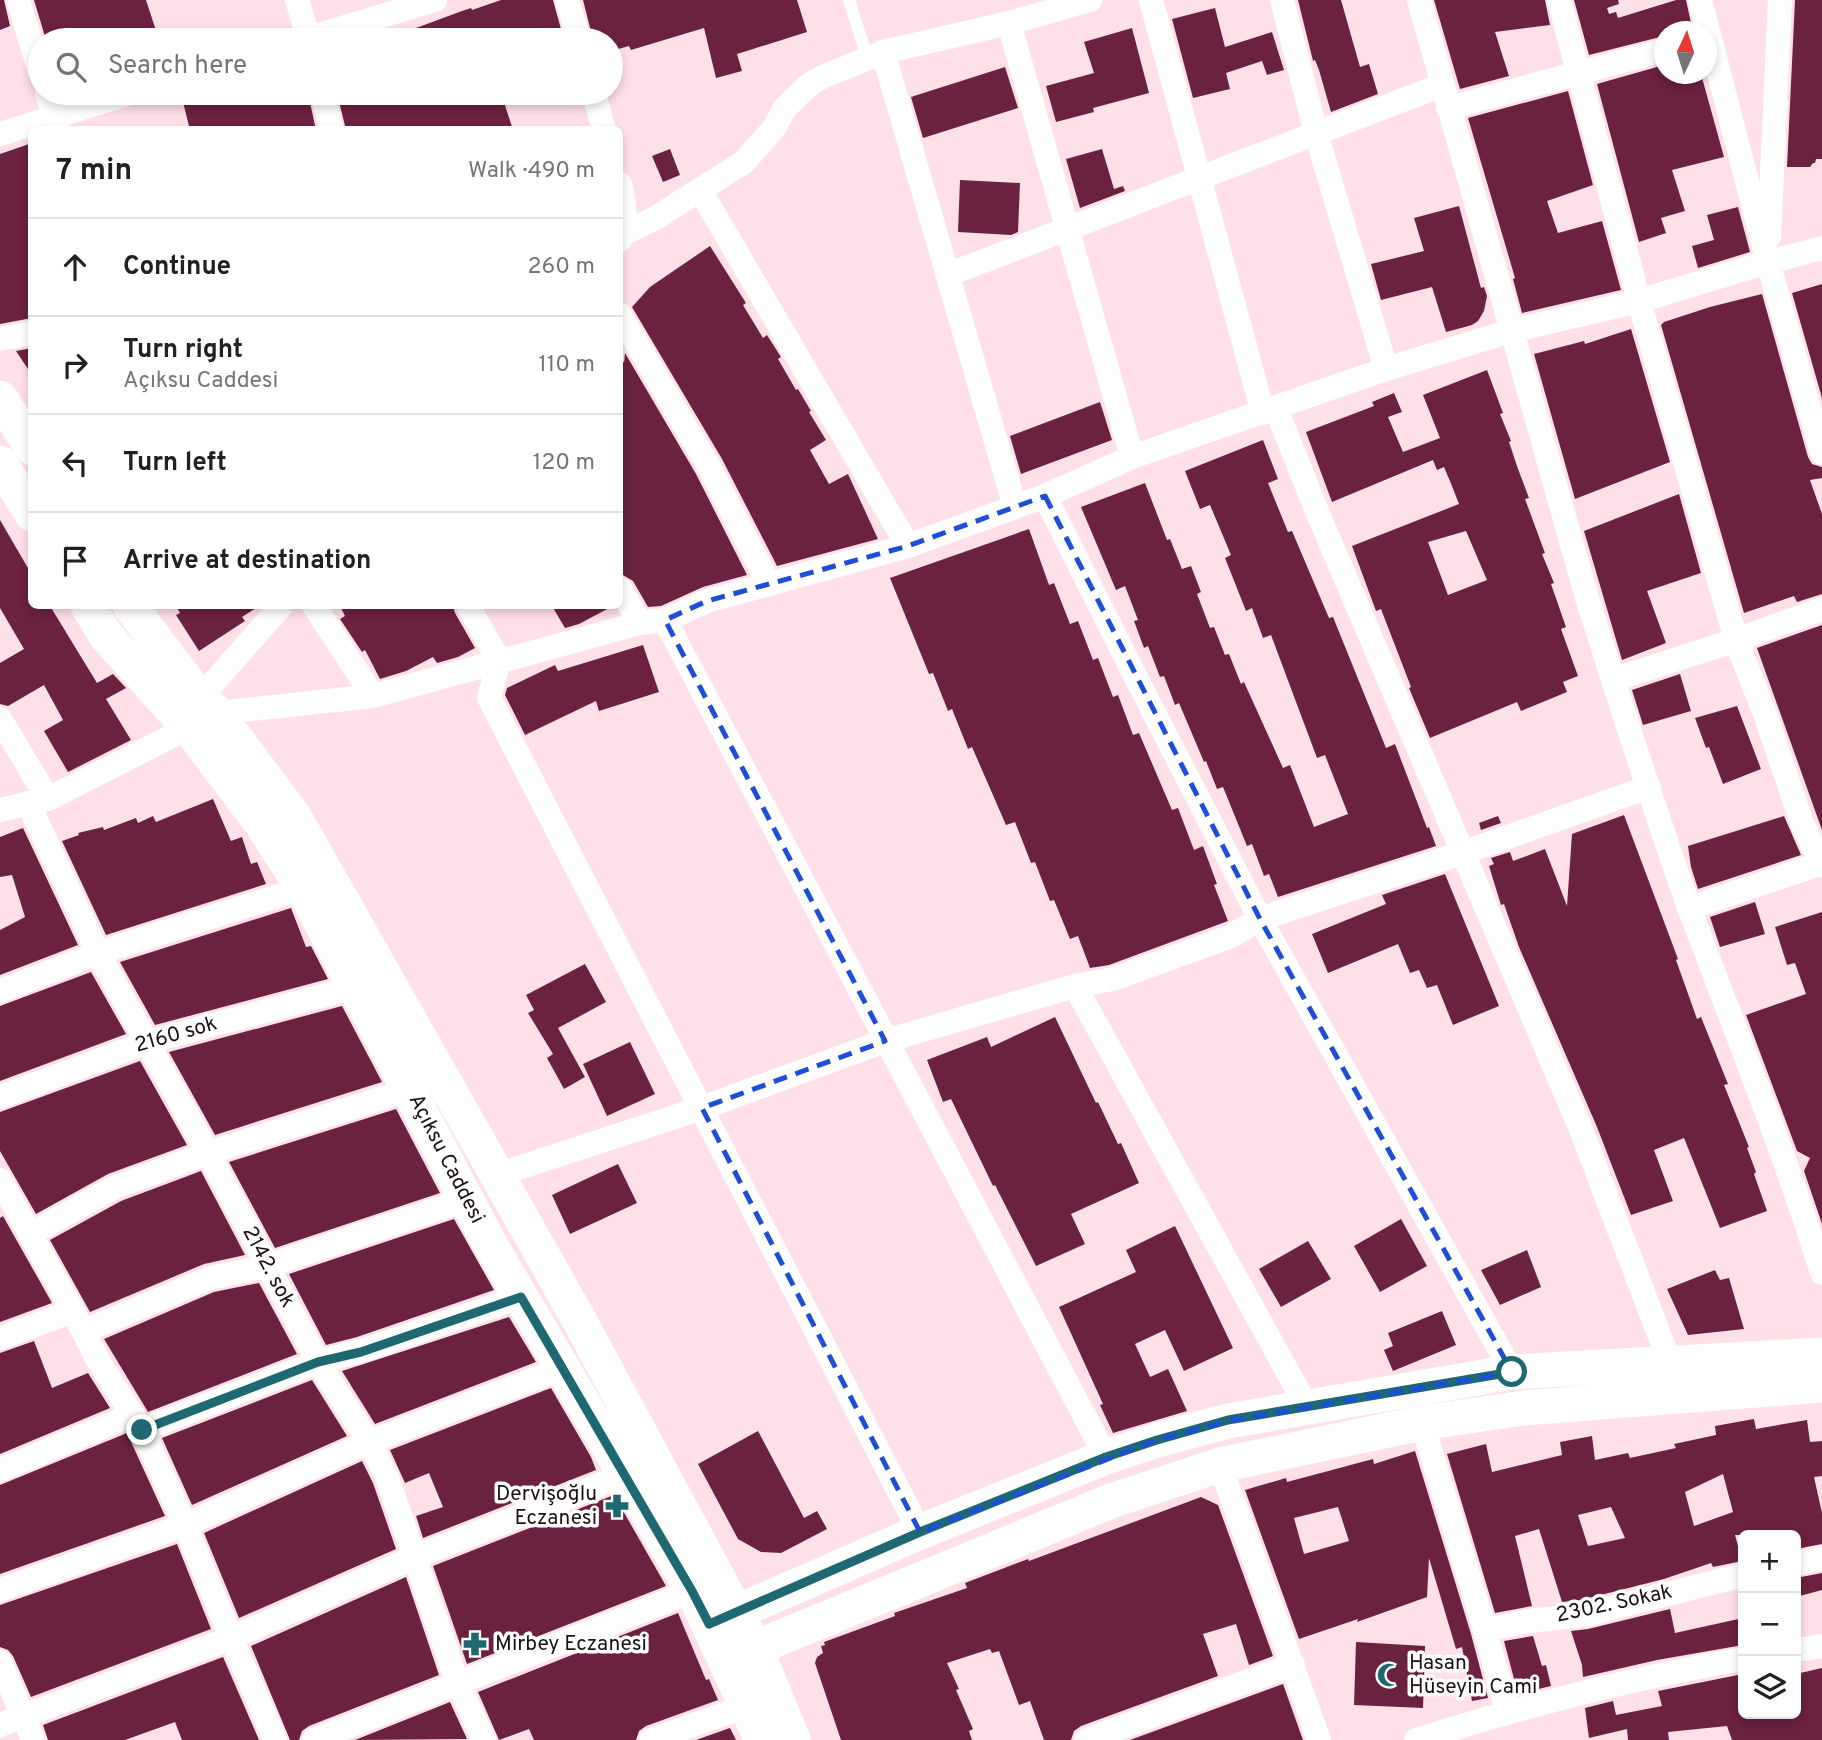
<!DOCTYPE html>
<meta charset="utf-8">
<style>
:root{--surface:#fff;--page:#f6f6f6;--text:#202124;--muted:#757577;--line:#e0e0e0}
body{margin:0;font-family:Overpass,sans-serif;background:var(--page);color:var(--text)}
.controls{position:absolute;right:21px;bottom:21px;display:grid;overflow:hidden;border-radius:10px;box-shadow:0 4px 10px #0003}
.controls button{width:63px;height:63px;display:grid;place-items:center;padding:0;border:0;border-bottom:2px solid var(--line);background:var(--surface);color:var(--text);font:35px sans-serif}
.compass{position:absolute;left:1654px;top:21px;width:63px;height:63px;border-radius:50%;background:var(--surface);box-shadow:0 4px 10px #0003;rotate:4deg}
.stop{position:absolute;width:21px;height:21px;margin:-16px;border:5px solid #1e6872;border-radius:50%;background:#fff}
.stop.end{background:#1e6872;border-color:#fff;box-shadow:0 2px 7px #0008}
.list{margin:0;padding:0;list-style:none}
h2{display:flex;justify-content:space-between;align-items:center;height:91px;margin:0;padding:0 28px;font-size:30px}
h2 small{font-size:23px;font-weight:400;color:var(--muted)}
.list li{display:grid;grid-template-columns:46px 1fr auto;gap:21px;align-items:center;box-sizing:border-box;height:98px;padding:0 28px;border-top:2px solid var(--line)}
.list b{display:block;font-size:26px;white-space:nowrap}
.list p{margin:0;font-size:23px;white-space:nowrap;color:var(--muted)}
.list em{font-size:23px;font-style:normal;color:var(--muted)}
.icon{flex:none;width:38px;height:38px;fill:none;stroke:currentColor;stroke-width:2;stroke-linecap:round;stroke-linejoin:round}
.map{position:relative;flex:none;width:1822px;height:1740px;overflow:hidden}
.search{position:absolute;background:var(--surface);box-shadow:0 4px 10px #0003;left:28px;top:28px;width:595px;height:77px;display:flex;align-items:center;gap:18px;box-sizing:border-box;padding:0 24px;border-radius:38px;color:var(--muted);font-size:26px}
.panel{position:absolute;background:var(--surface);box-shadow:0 4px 10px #0003;left:28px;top:126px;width:595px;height:483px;border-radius:10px}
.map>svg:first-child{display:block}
.building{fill:#6b2140;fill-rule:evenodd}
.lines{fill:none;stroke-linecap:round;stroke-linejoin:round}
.service{stroke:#fff;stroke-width:12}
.minor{stroke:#fff;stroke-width:24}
.secondary{stroke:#fff;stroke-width:35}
.route{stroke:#1e6872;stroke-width:9}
.marked{fill:none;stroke:#1d4ed8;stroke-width:5;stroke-dasharray:14 9;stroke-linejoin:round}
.labels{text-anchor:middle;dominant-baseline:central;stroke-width:7;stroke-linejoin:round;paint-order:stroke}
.street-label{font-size:21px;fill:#1b1115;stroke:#fff}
.poi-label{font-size:21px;fill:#1b1115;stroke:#fff;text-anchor:start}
</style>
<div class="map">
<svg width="1822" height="1740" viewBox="0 0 1822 1740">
<rect width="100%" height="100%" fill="#ffe0e9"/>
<!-- building -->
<g class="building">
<path d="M0 0H4L10 26 0 30Z"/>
<path d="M34 0H146L159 40H46Z"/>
<path d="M501 0H553L564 40H389V38L462 11 471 8 472 10Z"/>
<path d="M583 0H797L807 32 737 54 742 71 716 78 704 28 631 50 629 46 611 51V40H593Z"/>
<path d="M1298 0H1341L1360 67 1369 64 1378 94 1331 112 1319 70 1315 60 1313 61Z"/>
<path d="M1434 0H1545L1550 25 1495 32 1509 76 1460 89Z"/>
<path d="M1574 0H1618L1619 4 1607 8 1609 14 1616 12 1618 18 1676 0H1686L1693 32H1664V36L1589 55Z"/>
<path d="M1795 0H1822V159H1816L1815 163H1813L1810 167H1787Z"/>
<path d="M1215 8 1225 47 1272 32 1284 70 1267 75 1262 61 1226 73 1230 89 1193 98 1172 19Z"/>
<path d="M1132 28 1149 93 1093 108 1094 112 1056 122 1046 86 1094 73 1084 42Z"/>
<path d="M1664 65V74H1701L1724 157 1672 170 1685 211 1661 218 1666 233 1639 242 1597 84Z"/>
<path d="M1005 67 1018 108 923 138 911 97Z"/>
<path d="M1568 91 1593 185 1547 201 1558 233 1602 221 1621 290 1522 313 1513 279 1515 278 1468 118Z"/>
<path d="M204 93H308L316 130H190L182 98Z"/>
<path d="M337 93H501L513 130H346Z"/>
<path d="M32 143V318L0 324V154Z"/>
<path d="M670 149 680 175 663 182 652 156Z"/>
<path d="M1102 149 1114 189 1123 186 1125 191 1080 208 1066 159Z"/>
<path d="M960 180 1020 183 1018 232 1011 235 958 232Z"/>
<path d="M1459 206 1481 288 1484 287 1487 296 1484 311 1478 321 1472 325 1446 332 1432 287 1381 300 1371 264 1424 251 1414 218Z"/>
<path d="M1738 207 1750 252 1698 268 1692 246 1714 240 1707 215Z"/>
<path d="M710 246 746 303 743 305 763 338 767 335 781 357 778 359 796 390 798 389 811 411 809 412 826 440 810 450 829 484 848 474 878 539 777 566 722 459 632 307 650 287Z"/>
<path d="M1822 284V398L1792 293Z"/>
<path d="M1762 294 1808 457 1812 464 1822 467V478L1810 480 1822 514V594L1797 602 1794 596 1744 613 1661 325 1664 322 1710 307Z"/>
<path d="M1631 329 1670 462 1575 499 1534 354 1584 341 1585 344Z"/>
<path d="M32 348V375L16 351Z"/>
<path d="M625 353 696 474 747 575 703 587 661 606 648 607 633 581 623 575 620 570V355L624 363Z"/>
<path d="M1487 370 1503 413 1500 414 1511 441 1509 442 1518 469 1529 498 1525 499 1545 553 1542 554 1554 583 1551 584 1566 627 1561 629 1578 676 1563 682 1567 692 1521 711 1517 702 1430 738 1409 688 1411 687 1381 609 1376 611 1352 546 1459 504 1452 486 1444 467 1437 470 1433 460 1332 502 1306 432 1374 406 1372 402 1394 393 1402 412 1388 417 1403 452 1440 438 1423 395ZM1466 531 1487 580 1448 595 1428 542Z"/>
<path d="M1100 402 1112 440 1021 474 1010 436Z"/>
<path d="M1263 440 1278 479 1268 483 1288 532 1292 531 1329 618 1333 617 1386 748 1395 744 1427 828 1429 827 1436 846 1278 897 1269 874 1264 876 1252 844 1247 846 1223 787 1217 789 1206 761 1204 762 1179 703 1175 705 1164 676 1160 677 1148 646 1144 648 1134 621 1138 620 1125 586 1116 590 1081 507 1145 483 1167 540 1170 539 1182 569 1191 566 1201 592 1197 594 1210 628 1214 627 1225 655 1229 654 1241 684 1244 682 1283 768 1290 765 1314 827 1348 814 1325 755 1317 758 1271 635 1263 638 1252 608 1246 611 1225 558 1231 555 1210 505 1200 509 1185 471Z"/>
<path d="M1679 494 1701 573 1647 591 1666 643 1622 660 1584 531Z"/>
<path d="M0 520 32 575V606H50L97 683 113 674 126 688 106 699 131 740 68 772 44 731 63 720 44 685 8 706 0 704V663L24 649 0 608Z"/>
<path d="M1029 529 1049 585 1054 583 1070 624 1078 621 1093 660 1098 658 1113 697 1118 695 1133 735 1139 733 1172 810 1178 808 1194 850 1203 846 1217 884 1214 885 1228 921 1109 965 1090 968 1078 936 1070 939 1054 900 1050 901 1035 862 1031 863 1015 822 1006 825 972 747 968 749 952 709 948 711 933 673 929 674 890 578Z"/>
<path d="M176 606H259L242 617 245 621 199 651 176 615 180 613Z"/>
<path d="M340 606H453L455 613 475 648 458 657 437 663 433 657 406 671 380 679 365 650 362 652 340 619 345 616Z"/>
<path d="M552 606H613L579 624 565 628Z"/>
<path d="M1822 625V830L1757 648Z"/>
<path d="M643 645 659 692 599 711 596 701 525 735 505 695 507 688 555 665 558 671Z"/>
<path d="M1680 674 1691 711 1643 725 1632 690Z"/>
<path d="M1737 706 1761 769 1723 784 1709 747 1706 748 1695 718Z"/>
<path d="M213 799 231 841 242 837 251 864 257 862 266 884 106 935 62 841 79 835 78 833 103 827 104 830 136 818 138 823 153 816 156 822Z"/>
<path d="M1624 815 1678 959 1676 960 1697 1019 1701 1017 1728 1084 1724 1085 1749 1147 1747 1148 1756 1172 1754 1174 1767 1211 1720 1228 1684 1138 1654 1150 1673 1201 1631 1215 1597 1127 1519 947 1504 904 1501 905 1489 866 1494 864 1491 858 1510 852 1513 861 1545 849 1567 906 1572 834Z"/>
<path d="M1498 816 1501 823 1481 830 1479 823Z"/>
<path d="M1784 816 1801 855 1698 889 1691 867 1688 846Z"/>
<path d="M23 828 78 945 0 975V930L25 917 12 875 0 877V837Z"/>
<path d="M1445 874 1499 1006 1453 1025 1437 985 1427 988 1419 970 1410 973 1398 944 1328 973 1312 934 1386 904 1382 895Z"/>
<path d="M1755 902 1765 934 1720 947 1710 917Z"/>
<path d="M291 908 306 947 311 946 328 979 155 1025 120 962Z"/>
<path d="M1822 912V1224L1804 1171 1810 1158 1797 1151 1746 1015 1806 994 1795 963 1787 965 1775 927Z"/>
<path d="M585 964 606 1002 558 1028 585 1077 564 1089 547 1058 553 1054 528 1013 534 1010 526 995Z"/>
<path d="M91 972 126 1034 0 1081V1006Z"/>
<path d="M342 1006 382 1082 215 1135 169 1052Z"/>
<path d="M1055 1017 1096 1103 1098 1102 1118 1144 1121 1143 1139 1183 1071 1214 1085 1244 1036 1266 995 1185 993 1186 951 1099 943 1102 927 1060 987 1037 991 1047Z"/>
<path d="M630 1042 655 1094 607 1116 583 1064Z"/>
<path d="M140 1061 187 1145 108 1174 36 1214 0 1151V1112Z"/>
<path d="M396 1109 440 1193 275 1248 229 1162Z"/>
<path d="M618 1164 637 1203 570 1234 552 1195Z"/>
<path d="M201 1171 245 1255 204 1264 90 1312 50 1240 121 1201Z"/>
<path d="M3 1216 52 1303 0 1322V1218Z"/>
<path d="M454 1219 494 1290 357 1337 326 1345 289 1274Z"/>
<path d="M1401 1219 1427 1266 1380 1292 1354 1246Z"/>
<path d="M1175 1226 1233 1348 1184 1371 1165 1330 1135 1344 1150 1377 1168 1369 1187 1411 1113 1433 1100 1405 1103 1404 1059 1307 1136 1272 1126 1250Z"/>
<path d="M1308 1241 1331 1279 1281 1307 1259 1269Z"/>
<path d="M1527 1250 1541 1287 1500 1305 1481 1270Z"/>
<path d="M1715 1270 1720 1280 1729 1278 1744 1329 1688 1335 1667 1289Z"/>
<path d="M259 1283 297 1354 148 1412 104 1339 214 1292Z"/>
<path d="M1442 1311 1456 1345 1393 1371 1384 1350 1393 1346 1388 1333Z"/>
<path d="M509 1317 536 1362 375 1424 342 1371Z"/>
<path d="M34 1341 52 1388 88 1373 110 1408 0 1454V1353Z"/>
<path d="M312 1380 347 1436 192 1505 162 1438Z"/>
<path d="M551 1388 591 1457 596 1470 423 1538 416 1516 443 1507 429 1473 405 1483 390 1450Z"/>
<path d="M1754 1419 1756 1429 1807 1420 1810 1442 1822 1441V1476L1814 1477 1822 1513V1544L1796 1549V1535H1735L1742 1561 1713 1567 1711 1563 1664 1579 1581 1600 1562 1602 1539 1529 1515 1536 1532 1606 1495 1613 1447 1454 1486 1444 1492 1472 1562 1455 1560 1442 1592 1436 1595 1460 1628 1453 1630 1458 1676 1448 1674 1444 1716 1435 1715 1426ZM1723 1474 1733 1512 1694 1526 1685 1492ZM1611 1507 1625 1538 1588 1546 1578 1515Z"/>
<path d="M758 1431 804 1518 817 1511 827 1529 781 1553 761 1552 738 1539 698 1464Z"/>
<path d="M127 1433 165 1516 0 1574V1485Z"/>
<path d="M1415 1451 1471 1634 1488 1698 1472 1701 1462 1647 1456 1649 1429 1558 1427 1597 1357 1622 1358 1619 1299 1639 1245 1490 1286 1478 1287 1482 1373 1459 1374 1464ZM1338 1507 1349 1541 1304 1554 1294 1518Z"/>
<path d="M362 1461 373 1483 396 1549 239 1618 204 1533Z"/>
<path d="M614 1495 666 1586 467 1664 433 1566Z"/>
<path d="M1201 1497 1218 1505 1273 1656 1249 1665 1236 1624 1203 1634 1218 1676 1081 1726 1074 1731 1071 1740H1044L1030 1701 1019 1705 999 1651 992 1653 990 1649 947 1663 959 1689 956 1690 973 1729 969 1731 972 1740H841L815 1663 817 1657 823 1653 821 1646 825 1645 824 1642 895 1616 894 1613 967 1588 965 1583 1028 1559 1029 1561Z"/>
<path d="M177 1544 211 1629 31 1697 13 1656 8 1650 0 1647V1605Z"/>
<path d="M1822 1573V1590L1796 1597V1578Z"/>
<path d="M406 1577 439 1675 309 1726 302 1731 299 1740H290L251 1646Z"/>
<path d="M1670 1609 1675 1633 1743 1618V1645L1657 1660 1583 1677 1582 1665 1571 1631 1588 1629Z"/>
<path d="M678 1613 706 1680 709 1679 718 1700 646 1726 639 1731 636 1740H534L529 1729 499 1740 478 1692Z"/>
<path d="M1533 1636 1542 1666 1546 1665 1551 1686 1518 1694 1504 1641Z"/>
<path d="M1356 1642 1425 1646 1423 1708 1354 1705Z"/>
<path d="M223 1657 259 1740H182L175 1722 125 1740H48L43 1725Z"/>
<path d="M1822 1668V1740H1732L1727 1726 1668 1732 1669 1740H1628L1627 1729 1589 1738 1585 1708 1613 1701 1616 1715 1662 1706 1658 1691 1743 1674V1714H1796V1674Z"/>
<path d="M1283 1684 1303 1740H1130Z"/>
<path d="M450 1702 467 1739 355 1740Z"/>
<path d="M730 1728 736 1740H696Z"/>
</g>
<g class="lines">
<!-- service -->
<path class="service" d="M849 0 867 57"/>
<!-- minor -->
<g class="minor">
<path d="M18 0 40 72"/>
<path d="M297 0 309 40"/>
<path d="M567 0 579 40"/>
<path d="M1151 0 1263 413"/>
<path d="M1282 0 1316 133 1386 369"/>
<path d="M1419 0 1587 598C1620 702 1653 807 1690 910 1735 1030 1784 1150 1822 1273"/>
<path d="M1559 0 1639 301 1736 640 1765 714 1802 823 1822 865"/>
<path d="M1700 0 1768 262 1822 453"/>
<path d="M1009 23 1132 457"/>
<path d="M302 40 435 0"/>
<path d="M883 52 1015 507"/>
<path d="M47 93 58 130"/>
<path d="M322 93 332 130"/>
<path d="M594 93 604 130"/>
<path d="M1448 108 1664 50"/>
<path d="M0 134 130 93"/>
<path d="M620 184C624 200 628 226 620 240"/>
<path d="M700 190 908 546"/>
<path d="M623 234 657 217 744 162 774 128 785 108 808 86 820 78 883 52 1009 23 1090 0"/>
<path d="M1769 237 1780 0"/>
<path d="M947 275 1442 85"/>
<path d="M620 315 709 467 769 584"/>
<path d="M0 339 32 333"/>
<path d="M1276 409 1316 509 1580 1127 1670 1363"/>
<path d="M1045 496 1127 660 1260 919 1462 853 1649 787"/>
<path d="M620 589 640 623"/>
<path d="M314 606 373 696"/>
<path d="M468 606 499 660 489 698 920 1532"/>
<path d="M665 620 1106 1457"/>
<path d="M1613 680 1736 640 1822 609"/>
<path d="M200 698 281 606"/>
<path d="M0 719 48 799"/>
<path d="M28 803 98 953 208 1153 318 1362 369 1442 387 1477 457 1682 484 1740"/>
<path d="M0 810 48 799 217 713 373 696 640 623 665 620 707 601 908 546 1045 496 1132 457 1386 369 1511 331 1639 301 1768 262 1822 248"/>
<path d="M1690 908 1822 863"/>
<path d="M1075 986 1307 1407"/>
<path d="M0 991 98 953 303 888"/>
<path d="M0 1097 148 1042 356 987"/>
<path d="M497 1175 702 1108 885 1041 1075 986 1113 979 1229 937 1260 919 1512 1372"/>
<path d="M0 1180 73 1311 100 1364 142 1430 185 1525 231 1638 275 1740"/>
<path d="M30 1234 115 1187 208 1153 411 1089"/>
<path d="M84 1331 210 1278 267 1266 468 1199"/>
<path d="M0 1338 73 1311"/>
<path d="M1422 1423 1485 1630 1507 1711"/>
<path d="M142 1430 318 1362 361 1351 521 1297"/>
<path d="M1220 1465 1319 1740"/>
<path d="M0 1470 132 1415"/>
<path d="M1796 1564 1822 1558"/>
<path d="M0 1590 185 1525 369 1442 563 1368"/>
<path d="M1485 1630 1529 1621 1584 1615 1743 1575"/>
<path d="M1796 1650 1822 1646"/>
<path d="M0 1662 33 1740"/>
<path d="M0 1725 231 1638 415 1557 625 1475"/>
<path d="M314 1740 693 1591"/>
<path d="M651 1740 747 1706"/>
<path d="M1086 1740 1293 1665"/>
<path d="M1416 1740C1524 1706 1632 1678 1743 1659"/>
</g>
<!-- secondary -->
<g class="secondary">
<path d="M0 398 32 448"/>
<path d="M0 463 32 514"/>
<path d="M88 606 107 637 190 729 261 823 303 888 487 1239 693 1591 762 1740"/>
<path d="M130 606 200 698 217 713 295 818 577 1316 755 1647 793 1740"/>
<path d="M714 1622 920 1532 1106 1457 1157 1440 1228 1421 1512 1372 1822 1355"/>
<path d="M736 1656 1111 1501 1220 1465 1422 1423 1523 1408 1822 1385"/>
</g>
</g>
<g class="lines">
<!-- route -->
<path class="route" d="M142 1430 318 1362 361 1352 521 1297 692 1591 709 1624 920 1532 1106 1457 1157 1440 1228 1420 1512 1372"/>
</g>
<!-- marked area -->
<path class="marked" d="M1045 496 1260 919 1512 1372 1228 1421 1157 1440 920 1532 702 1108 885 1041 665 620 707 601 908 546Z"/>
<!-- icons -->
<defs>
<g id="pharmacy-bare" transform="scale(1.89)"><path d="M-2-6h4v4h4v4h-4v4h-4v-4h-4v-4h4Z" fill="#1e6872" stroke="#fff" stroke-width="2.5" paint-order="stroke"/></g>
<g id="mosque-bare" transform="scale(1.89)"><path d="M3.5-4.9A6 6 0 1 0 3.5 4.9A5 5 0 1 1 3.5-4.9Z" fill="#1e6872" stroke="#fff" stroke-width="2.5" paint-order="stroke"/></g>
</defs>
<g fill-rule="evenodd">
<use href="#pharmacy-bare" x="617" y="1506"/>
<use href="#pharmacy-bare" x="475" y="1644"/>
<use href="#mosque-bare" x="1389" y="1675"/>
</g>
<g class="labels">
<!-- street labels -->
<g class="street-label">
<text transform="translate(176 1035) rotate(-16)">2160 sok</text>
<text transform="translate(446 1159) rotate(63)">Açıksu Caddesi</text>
<text transform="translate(268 1267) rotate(62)">2142. sok</text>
<text transform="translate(1614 1604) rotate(-12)">2302. Sokak</text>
</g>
<!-- poi labels -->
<g class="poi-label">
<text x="597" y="1494" text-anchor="end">Dervişoğlu<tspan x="597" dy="24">Eczanesi</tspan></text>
<text x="495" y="1644">Mirbey Eczanesi</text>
<text x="1409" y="1663">Hasan<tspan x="1409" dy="24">Hüseyin Cami</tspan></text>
</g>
</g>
</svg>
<div class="controls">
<button>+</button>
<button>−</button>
<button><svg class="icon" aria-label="layers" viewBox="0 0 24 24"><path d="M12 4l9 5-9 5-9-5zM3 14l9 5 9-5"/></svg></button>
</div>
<svg class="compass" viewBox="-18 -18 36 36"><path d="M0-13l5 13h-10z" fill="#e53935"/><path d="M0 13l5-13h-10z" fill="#757577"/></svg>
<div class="stop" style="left:1512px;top:1372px"></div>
<div class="stop end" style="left:142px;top:1430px"></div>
<div class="search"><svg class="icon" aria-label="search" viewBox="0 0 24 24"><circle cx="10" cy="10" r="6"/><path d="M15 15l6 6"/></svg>Search here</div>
<section class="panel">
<h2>7 min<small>Walk · 490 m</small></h2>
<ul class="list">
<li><svg class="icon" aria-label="ahead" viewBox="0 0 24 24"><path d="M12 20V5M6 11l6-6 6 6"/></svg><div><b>Continue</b></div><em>260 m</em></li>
<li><svg class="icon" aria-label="right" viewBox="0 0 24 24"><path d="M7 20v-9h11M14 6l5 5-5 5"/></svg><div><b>Turn right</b><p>Açıksu Caddesi</p></div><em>110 m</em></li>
<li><svg class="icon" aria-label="left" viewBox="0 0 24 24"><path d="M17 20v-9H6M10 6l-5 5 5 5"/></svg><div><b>Turn left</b></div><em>120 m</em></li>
<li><svg class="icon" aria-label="arrive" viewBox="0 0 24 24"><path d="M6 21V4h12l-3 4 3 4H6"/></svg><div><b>Arrive at destination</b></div></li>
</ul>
</section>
</div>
